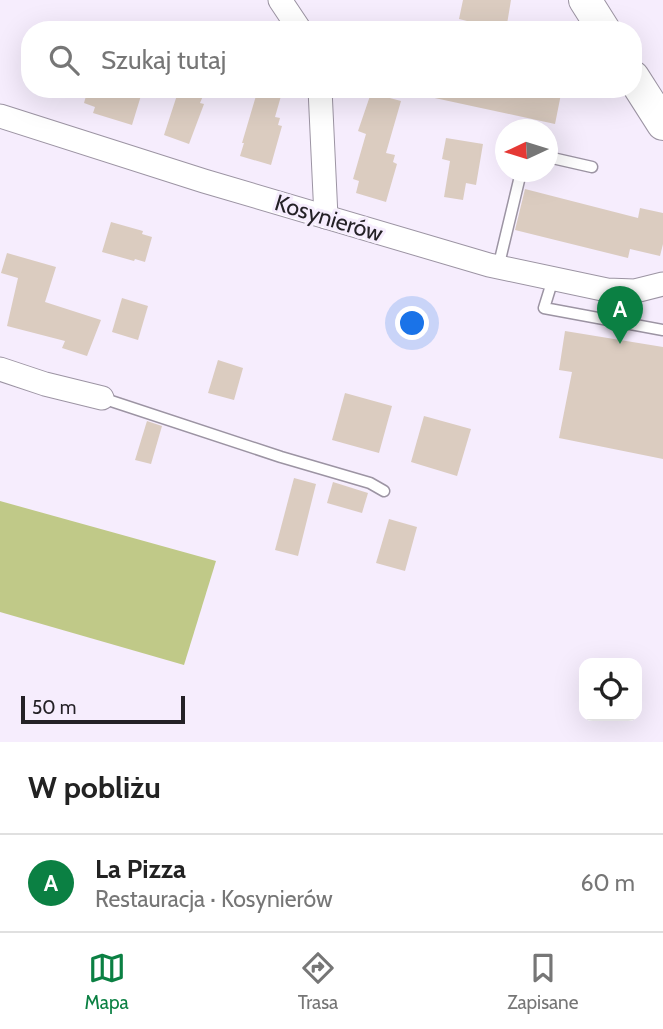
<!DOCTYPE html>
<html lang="pl">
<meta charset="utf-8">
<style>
:root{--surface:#fff;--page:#f2f2f2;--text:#222;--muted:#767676;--line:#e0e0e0;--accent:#0b8043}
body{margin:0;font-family:Cabin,sans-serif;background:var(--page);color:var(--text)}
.controls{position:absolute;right:21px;bottom:21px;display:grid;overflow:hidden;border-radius:14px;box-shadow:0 7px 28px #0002}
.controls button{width:63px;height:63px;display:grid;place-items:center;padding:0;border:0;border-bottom:2px solid var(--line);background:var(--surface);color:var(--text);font:35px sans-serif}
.compass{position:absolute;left:495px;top:119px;width:63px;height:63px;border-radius:50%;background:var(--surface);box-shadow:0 7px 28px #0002;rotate:266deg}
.scale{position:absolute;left:21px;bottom:18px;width:164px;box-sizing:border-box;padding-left:7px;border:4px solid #242126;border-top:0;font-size:19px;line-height:24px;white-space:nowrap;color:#242126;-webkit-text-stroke:5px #f6edfd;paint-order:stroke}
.you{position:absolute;left:413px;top:324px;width:24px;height:24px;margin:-18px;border:5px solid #fff;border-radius:50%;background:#1a73e8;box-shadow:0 0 0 10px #1a73e833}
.badge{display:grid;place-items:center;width:46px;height:46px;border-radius:50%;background:var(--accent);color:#fff;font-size:23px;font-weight:700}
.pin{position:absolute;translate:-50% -58px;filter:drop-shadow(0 2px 4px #0008)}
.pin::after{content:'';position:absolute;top:37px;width:24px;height:21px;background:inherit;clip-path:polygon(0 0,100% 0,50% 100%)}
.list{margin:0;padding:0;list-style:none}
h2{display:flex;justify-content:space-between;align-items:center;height:91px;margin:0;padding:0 28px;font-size:30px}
h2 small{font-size:23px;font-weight:400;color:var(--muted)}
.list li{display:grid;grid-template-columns:46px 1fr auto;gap:21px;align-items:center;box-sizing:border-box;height:98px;padding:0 28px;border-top:2px solid var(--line)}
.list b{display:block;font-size:26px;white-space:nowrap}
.list p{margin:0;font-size:23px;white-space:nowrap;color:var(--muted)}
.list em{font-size:23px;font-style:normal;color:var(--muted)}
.icon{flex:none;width:38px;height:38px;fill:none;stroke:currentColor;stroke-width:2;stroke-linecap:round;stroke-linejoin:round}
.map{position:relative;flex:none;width:663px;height:742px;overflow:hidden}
.search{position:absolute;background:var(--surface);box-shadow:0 7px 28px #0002;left:21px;right:21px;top:21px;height:77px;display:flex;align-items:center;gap:18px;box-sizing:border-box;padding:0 24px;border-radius:28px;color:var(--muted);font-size:26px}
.sheet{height:189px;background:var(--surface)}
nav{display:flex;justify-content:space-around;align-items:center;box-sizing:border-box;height:98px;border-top:2px solid var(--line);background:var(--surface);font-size:19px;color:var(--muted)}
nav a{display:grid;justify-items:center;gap:4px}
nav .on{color:var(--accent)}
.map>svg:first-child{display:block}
.green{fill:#c0c988}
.building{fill:#dbccc0}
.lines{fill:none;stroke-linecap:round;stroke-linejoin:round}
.lane-casing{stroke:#9c94a3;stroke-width:13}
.street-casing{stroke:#9c94a3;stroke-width:25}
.secondary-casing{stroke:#9c94a3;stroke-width:34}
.lane{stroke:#fff;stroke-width:10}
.street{stroke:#fff;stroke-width:23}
.secondary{stroke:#fff;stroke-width:32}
.labels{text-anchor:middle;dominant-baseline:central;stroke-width:6;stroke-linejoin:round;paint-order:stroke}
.street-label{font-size:23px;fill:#242126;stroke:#f6edfd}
</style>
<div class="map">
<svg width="663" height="742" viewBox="0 0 663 742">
<rect width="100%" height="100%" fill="#f6edfd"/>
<!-- green -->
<path class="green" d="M0 501 216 561 184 665 0 612Z"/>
<!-- building -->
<g class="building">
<path d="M463 0H511L506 30H479L466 27 467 21 459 19Z"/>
<path d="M88 89H143L132 125 93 113 95 107 84 103Z"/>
<path d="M179 89H206L200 103 204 104 189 144 164 135Z"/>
<path d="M258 89H283L275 117 280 118 278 125 282 126 271 165 240 156 244 143H242Z"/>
<path d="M431 89H562L555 124 430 97Z"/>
<path d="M371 93 401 101 386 153 395 155 393 162 397 164 386 202 356 193 359 181 353 179 366 134 358 131Z"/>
<path d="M446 138 483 144 476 185 466 183 463 200 444 197 450 161 442 159Z"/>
<path d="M525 189 638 218 640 208 663 213V244L660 256 630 249 628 258 515 230Z"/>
<path d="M111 222 143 231 142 234 152 237 145 262 135 259 134 261 102 252Z"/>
<path d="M7 253 56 267 45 302 101 320 87 356 62 348 65 341 7 326 18 278 1 273Z"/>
<path d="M122 298 148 306 138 340 112 332Z"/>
<path d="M565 331 663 347V459L559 438 572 372 559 370Z"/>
<path d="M218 360 243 368 234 400 208 393Z"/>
<path d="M345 393 392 406 379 453 332 440Z"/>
<path d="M424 416 471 429 457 476 411 462Z"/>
<path d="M147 421 162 426 151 464 135 460Z"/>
<path d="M294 478 316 484 298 556 275 550Z"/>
<path d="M333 482 368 493 362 513 327 503Z"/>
<path d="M389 519 417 527 405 571 376 563Z"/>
</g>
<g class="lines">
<!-- lane casing -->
<g class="lane-casing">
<g id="lane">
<path d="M548 157 592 167"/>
<path d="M498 268 521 172"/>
<path d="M553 279 544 308 663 330"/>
<path d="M102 398 281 457 370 483 384 491"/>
</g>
</g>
<!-- street casing -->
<g class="street-casing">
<g id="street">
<path d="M280 0 300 30"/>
<path d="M320 89 326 217"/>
<path d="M0 116 204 181 489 265 607 290 635 291 663 284"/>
<path d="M0 369 45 384 102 398"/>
</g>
</g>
<!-- secondary casing -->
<g class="secondary-casing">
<g id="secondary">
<path d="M585 0 604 30"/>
<path d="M633 77 663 124"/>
</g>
</g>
<!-- lane -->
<use href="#lane" class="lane"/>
<!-- street -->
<use href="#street" class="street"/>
<!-- secondary -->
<use href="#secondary" class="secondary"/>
</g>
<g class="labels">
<!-- street labels -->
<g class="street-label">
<text transform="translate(329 218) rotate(17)">Kosynierów</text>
</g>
</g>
</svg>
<div class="controls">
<button><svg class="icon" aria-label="locate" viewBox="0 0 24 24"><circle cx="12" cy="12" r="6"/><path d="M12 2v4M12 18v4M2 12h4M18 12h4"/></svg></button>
</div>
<svg class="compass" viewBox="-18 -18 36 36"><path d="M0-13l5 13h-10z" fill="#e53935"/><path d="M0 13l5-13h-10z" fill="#767676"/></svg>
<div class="scale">50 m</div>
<div class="you"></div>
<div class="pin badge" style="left:620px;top:344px">A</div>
<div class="search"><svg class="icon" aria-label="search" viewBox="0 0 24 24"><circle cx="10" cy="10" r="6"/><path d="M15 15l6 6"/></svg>Szukaj tutaj</div>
</div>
<section class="sheet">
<h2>W pobliżu<small></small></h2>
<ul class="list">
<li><span class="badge">A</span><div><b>La Pizza</b><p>Restauracja · Kosynierów</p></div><em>60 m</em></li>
</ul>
</section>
<nav>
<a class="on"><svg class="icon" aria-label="map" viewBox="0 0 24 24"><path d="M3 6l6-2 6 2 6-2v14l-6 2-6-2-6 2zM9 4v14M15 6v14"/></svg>Mapa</a>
<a><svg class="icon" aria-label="directions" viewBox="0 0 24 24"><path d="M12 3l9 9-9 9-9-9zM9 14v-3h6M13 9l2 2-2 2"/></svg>Trasa</a>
<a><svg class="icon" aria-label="saved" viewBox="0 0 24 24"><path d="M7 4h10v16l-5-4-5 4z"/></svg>Zapisane</a>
</nav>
